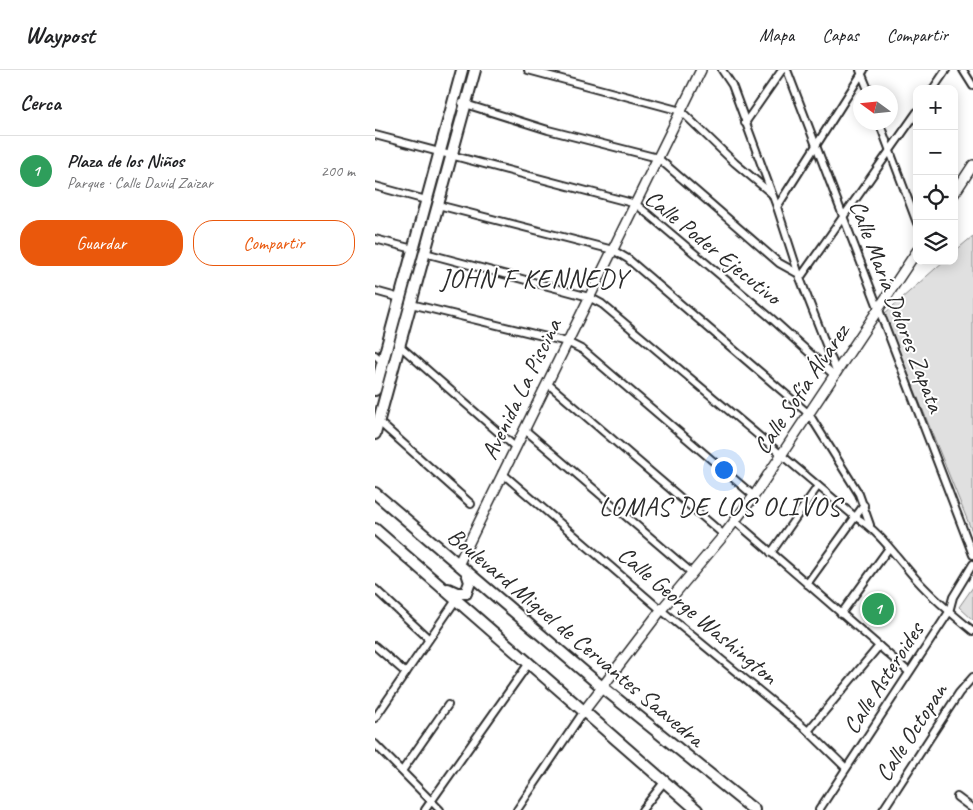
<!DOCTYPE html>
<html lang="es">
<meta charset="utf-8">
<style>
:root{--surface:#fff;--page:#f6f6f6;--text:#202124;--muted:#757577;--line:#e0e0e0;--accent:#ea580c}
body{margin:0;font-family:Caveat,sans-serif;background:var(--page);color:var(--text)}
.controls{position:absolute;right:15px;top:15px;display:grid;overflow:hidden;border-radius:10px;box-shadow:0 2px 12px #0003}
.controls button{width:45px;height:45px;display:grid;place-items:center;padding:0;border:0;border-bottom:1px solid var(--line);background:var(--surface);color:var(--text);font:25px sans-serif}
.compass{position:absolute;left:478px;top:15px;width:45px;height:45px;border-radius:50%;background:var(--surface);box-shadow:0 2px 12px #0003;rotate:285deg}
.you{position:absolute;left:348px;top:399px;width:18px;height:18px;margin:-12px;border:4px solid #fff;border-radius:50%;background:#1a73e8;box-shadow:0 0 0 8px #1a73e833}
.badge{display:grid;place-items:center;width:32px;height:32px;border-radius:50%;background:var(--accent);color:#fff;font-size:16px;font-weight:700}
.pin{position:absolute;translate:-50% -50%;border:2px solid #fff;box-shadow:0 1px 5px #0006}
.list{margin:0;padding:0;list-style:none}
h2{display:flex;justify-content:space-between;align-items:center;height:65px;margin:0;padding:0 20px;font-size:21px}
h2 small{font-size:16px;font-weight:400;color:var(--muted)}
.list li{display:grid;grid-template-columns:32px 1fr auto;gap:15px;align-items:center;box-sizing:border-box;height:70px;padding:0 20px;border-top:1px solid var(--line)}
.list b{display:block;font-size:19px;white-space:nowrap}
.list p{margin:0;font-size:16px;white-space:nowrap;color:var(--muted)}
.list em{font-size:16px;font-style:normal;color:var(--muted)}
.actions{display:flex;gap:10px;padding:15px 20px}
.actions a{flex:1;padding:11px 0;border:1px solid var(--accent);border-radius:20px;text-align:center;font-size:18px;color:var(--accent)}
.actions .main{background:var(--accent);color:#fff}
.icon{flex:none;width:28px;height:28px;fill:none;stroke:currentColor;stroke-width:2;stroke-linecap:round;stroke-linejoin:round}
.map{position:relative;flex:none;width:598px;height:740px;overflow:hidden}
header{display:flex;align-items:center;gap:30px;box-sizing:border-box;height:70px;padding:0 25px;background:var(--surface);border-bottom:1px solid var(--line)}
header strong{font-size:24px}
nav{display:flex;gap:28px;margin-inline-start:auto;font-size:18px}
main{display:flex}
aside{flex:1;background:var(--surface)}
.map>svg:first-child{display:block}
.green{fill:#e0e0e0;stroke:#868686}
.lines{fill:none;stroke-linecap:round;stroke-linejoin:round}
.street-casing{stroke:#2b2b2b;stroke-width:10}
.secondary-casing{stroke:#2b2b2b;stroke-width:12}
.primary-casing{stroke:#2b2b2b;stroke-width:14}
.street{stroke:#fff;stroke-width:6}
.secondary{stroke:#fff;stroke-width:9}
.primary{stroke:#fff;stroke-width:10}
.labels{text-anchor:middle;dominant-baseline:central;stroke-width:4;stroke-linejoin:round;paint-order:stroke}
.street-label{font-size:24px;fill:#2b2b2b;stroke:#fff}
.quarter-label{font-size:26px;letter-spacing:1px;fill:#2b2b2b;stroke:#fff}
</style>
<header>
<strong>Waypost</strong>
<nav><a>Mapa</a><a>Capas</a><a>Compartir</a></nav>
</header>
<main>
<aside>
<h2>Cerca<small></small></h2>
<ul class="list">
<li><span class="badge" style="background:#2e9e5b">1</span><div><b>Plaza de los Niños</b><p>Parque · Calle David Zaizar</p></div><em>200 m</em></li>
</ul>
<div class="actions"><a class="main">Guardar</a><a>Compartir</a></div>
</aside>
<div class="map">
<svg width="598" height="740" viewBox="0 0 598 740">
<rect width="100%" height="100%" fill="#fff"/>
<filter id="ink" filterUnits="userSpaceOnUse"><feTurbulence type="fractalNoise" baseFrequency=".02" numOctaves="2"/><feDisplacementMap in="SourceGraphic" scale="10" xChannelSelector="R" yChannelSelector="G"/><feConvolveMatrix kernelMatrix="1 2 1 2 8 2 1 2 1" color-interpolation-filters="sRGB"/></filter>
<g filter="url(#ink)">
<!-- green -->
<g class="green">
<path d="M598 166V464L509 244 569 191H579V182Z"/>
<path d="M598 517V550L584 537Z"/>
</g>
<g class="lines">
<!-- street casing -->
<g class="street-casing">
<g id="street">
<path d="M153 0 306 41 360 93 397 124"/>
<path d="M347 0 357 15 402 137 425 208 462 303"/>
<path d="M412 0 598 485"/>
<path d="M485 0 494 22"/>
<path d="M588 0 598 16"/>
<path d="M558 19 571 0"/>
<path d="M87 33 173 60 283 88 404 193 424 204"/>
<path d="M504 52 542 153"/>
<path d="M370 53 407 0"/>
<path d="M0 65 261 134 396 248 460 306"/>
<path d="M0 116 51 130"/>
<path d="M63 135 238 180 253 189 434 344 484 424 495 455"/>
<path d="M402 137 489 0"/>
<path d="M0 169 38 179"/>
<path d="M50 183 214 227 227 234 479 446C505 461 521 487 541 509 558 528 578 545 598 561"/>
<path d="M425 208 542 42"/>
<path d="M0 221 25 228"/>
<path d="M36 234 192 272 208 280 379 426"/>
<path d="M25 276 140 377"/>
<path d="M0 285 8 292"/>
<path d="M172 313 349 465"/>
<path d="M3 351 96 434"/>
<path d="M149 359 317 503"/>
<path d="M127 403 286 540 433 661 471 698"/>
<path d="M360 451 534 602"/>
<path d="M396 483 443 416"/>
<path d="M432 514 489 435"/>
<path d="M0 519 53 568"/>
<path d="M466 544 514 478"/>
<path d="M0 576 31 603"/>
<path d="M0 648 81 530"/>
<path d="M433 661 504 576"/>
<path d="M0 674 65 740"/>
<path d="M27 701 73 635"/>
<path d="M582 727 598 739"/>
<path d="M50 740 154 593"/>
<path d="M142 740 209 641"/>
<path d="M267 740 289 712"/>
<path d="M444 740 574 542 578 527 598 494"/>
<path d="M508 740 584 623 598 607"/>
</g>
</g>
<!-- secondary casing -->
<g class="secondary-casing">
<g id="secondary">
<path d="M579 124 598 95"/>
<path d="M83 495 326 0"/>
<path d="M209 641 286 540 349 465 379 426 542 181"/>
</g>
</g>
<!-- primary casing -->
<g class="primary-casing">
<g id="primary">
<path d="M0 320 87 0"/>
<path d="M0 364 100 0"/>
<path d="M0 423 227 617 379 740"/>
<path d="M0 459 322 740"/>
<path d="M73 519 82 523H91L95 512 92 503"/>
</g>
</g>
<!-- street -->
<use href="#street" class="street"/>
<!-- secondary -->
<use href="#secondary" class="secondary"/>
<!-- primary -->
<use href="#primary" class="primary"/>
</g>
</g>
<g class="labels">
<!-- street labels -->
<g class="street-label">
<text transform="translate(338 177) rotate(39)">Calle Poder Ejecutivo</text>
<text transform="translate(522 236) rotate(69)">Calle María Dolores Zapata</text>
<text transform="translate(146 319) rotate(-64)">Avenida La Piscina</text>
<text transform="translate(426 319) rotate(-56)">Calle Sofía Álvarez</text>
<text transform="translate(323 545) rotate(40)">Calle George Washington</text>
<text transform="translate(201 567) rotate(40)">Boulevard Miguel de Cervantes Saavedra</text>
<text transform="translate(508 608) rotate(-57)">Calle Asteroides</text>
<text transform="translate(536 662) rotate(-57)">Calle Octopan</text>
</g>
<!-- quarter labels -->
<g class="quarter-label">
<text x="159" y="208">JOHN F KENNEDY</text>
<text x="345" y="436">LOMAS DE LOS OLIVOS</text>
</g>
</g>
</svg>
<div class="controls">
<button>+</button>
<button>−</button>
<button><svg class="icon" aria-label="locate" viewBox="0 0 24 24"><circle cx="12" cy="12" r="6"/><path d="M12 2v4M12 18v4M2 12h4M18 12h4"/></svg></button>
<button><svg class="icon" aria-label="layers" viewBox="0 0 24 24"><path d="M12 4l9 5-9 5-9-5zM3 14l9 5 9-5"/></svg></button>
</div>
<svg class="compass" viewBox="-18 -18 36 36"><path d="M0-13l5 13h-10z" fill="#e53935"/><path d="M0 13l5-13h-10z" fill="#757577"/></svg>
<div class="you"></div>
<div class="pin badge" style="left:503px;top:539px;background:#2e9e5b">1</div>
</div>
</main>
